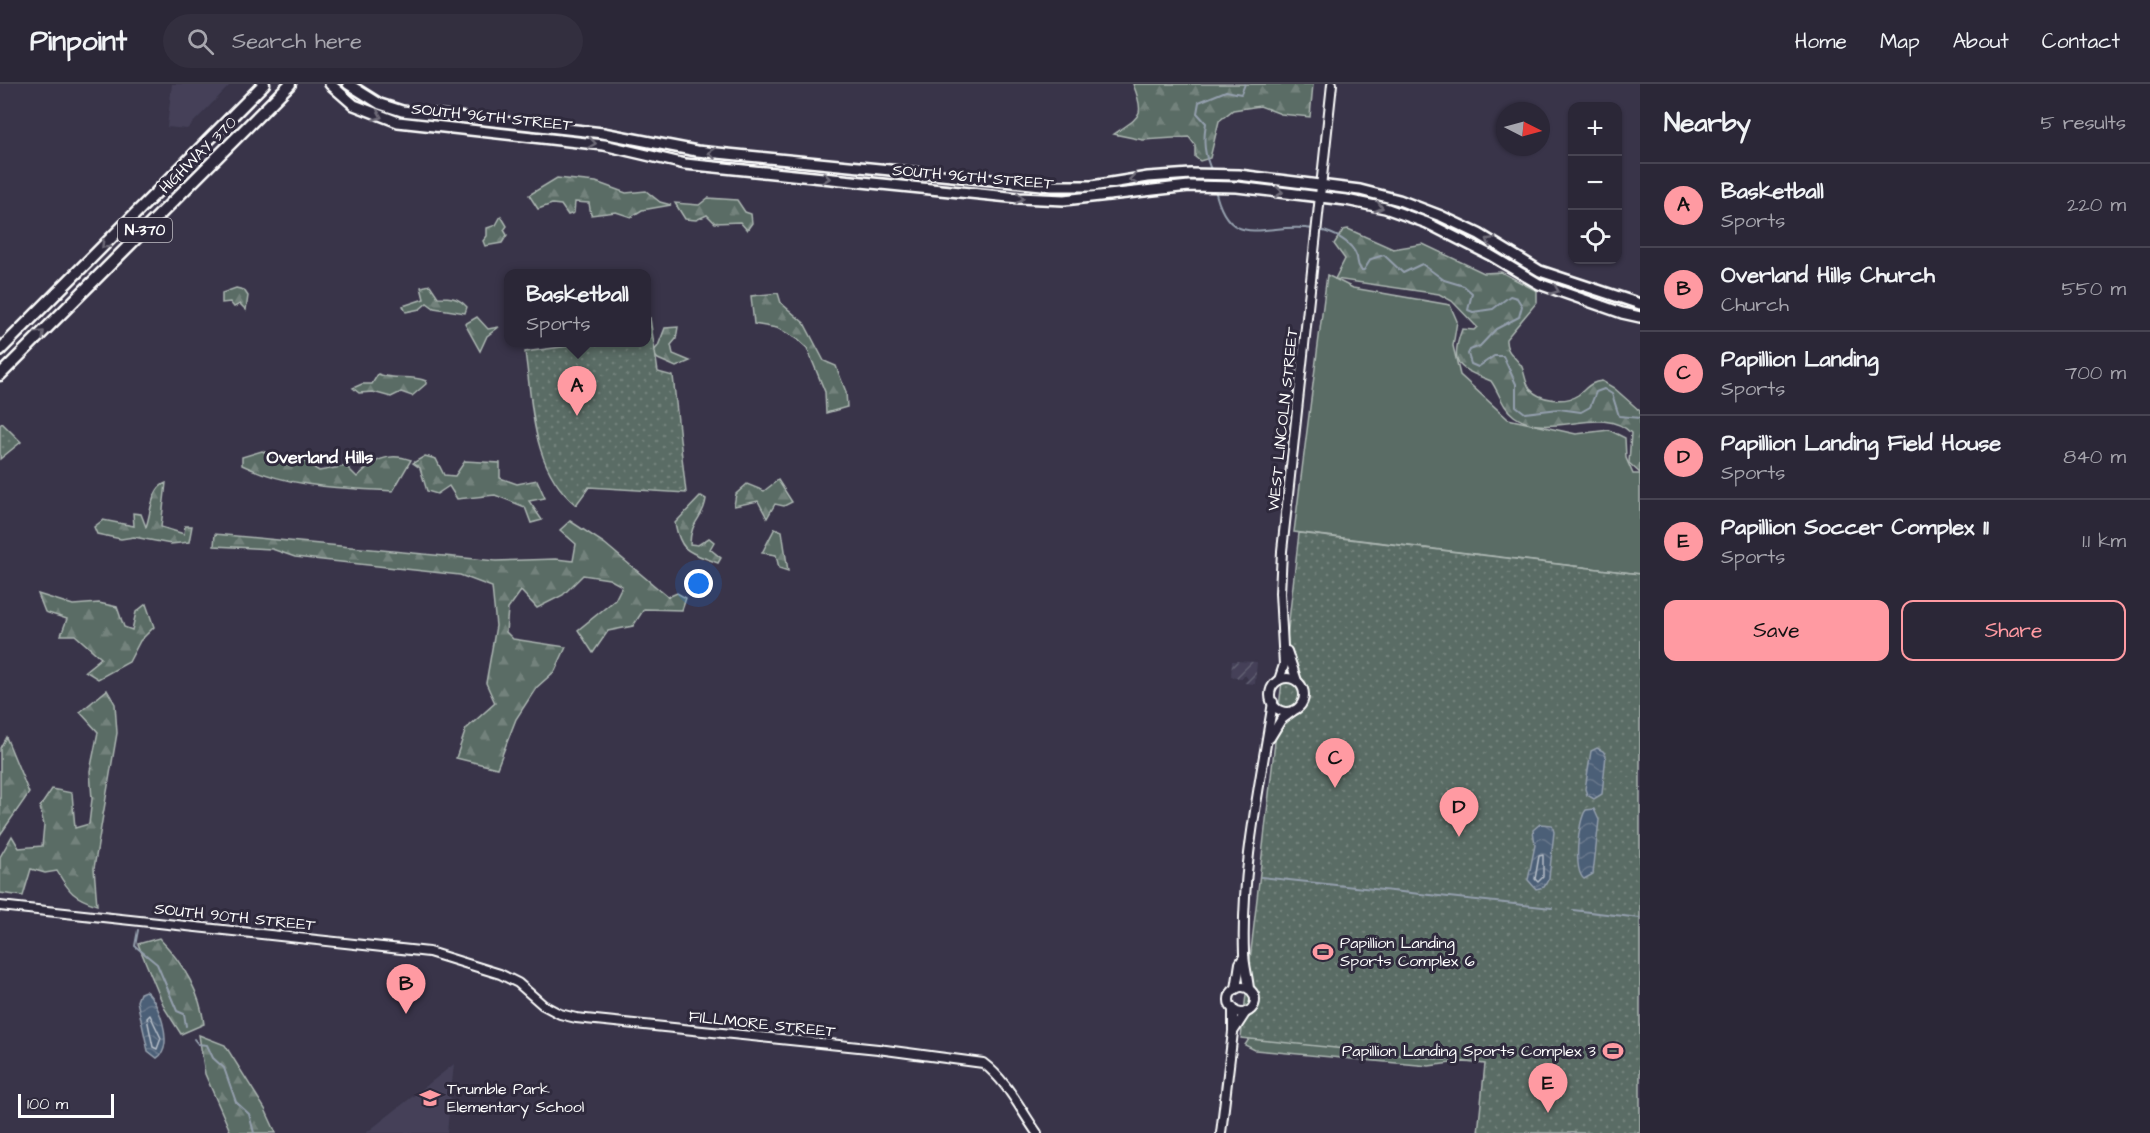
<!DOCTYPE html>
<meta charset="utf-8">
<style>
:root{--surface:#2b2737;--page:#332f3f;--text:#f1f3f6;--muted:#a6a5ad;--line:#474452;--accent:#ff9aa2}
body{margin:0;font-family:"Architects Daughter",sans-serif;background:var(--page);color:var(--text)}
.controls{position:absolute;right:18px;top:18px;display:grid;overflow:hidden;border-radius:12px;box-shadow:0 2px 4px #0004}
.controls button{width:54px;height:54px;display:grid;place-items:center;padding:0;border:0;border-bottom:2px solid var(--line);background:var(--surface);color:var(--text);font:30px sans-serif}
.compass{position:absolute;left:1496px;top:18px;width:54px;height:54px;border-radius:50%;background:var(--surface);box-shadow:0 2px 4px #0004;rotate:96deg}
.scale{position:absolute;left:18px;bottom:15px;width:96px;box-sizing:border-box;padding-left:6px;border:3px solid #fff;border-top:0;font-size:16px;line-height:21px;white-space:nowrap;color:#fff;-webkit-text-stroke:4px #2f2a3d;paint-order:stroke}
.you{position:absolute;left:699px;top:500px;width:21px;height:21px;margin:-15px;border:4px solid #fff;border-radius:50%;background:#1a73e8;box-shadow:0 0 0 9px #1a73e833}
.badge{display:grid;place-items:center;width:39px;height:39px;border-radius:50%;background:var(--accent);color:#111;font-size:20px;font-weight:700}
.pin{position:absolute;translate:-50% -50px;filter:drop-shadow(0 2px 3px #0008)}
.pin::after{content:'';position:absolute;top:32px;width:21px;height:18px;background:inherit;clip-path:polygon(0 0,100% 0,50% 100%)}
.popup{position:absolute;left:504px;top:185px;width:147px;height:78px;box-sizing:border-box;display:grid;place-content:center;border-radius:12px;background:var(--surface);filter:drop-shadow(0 2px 4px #0005);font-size:20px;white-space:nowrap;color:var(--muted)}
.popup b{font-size:22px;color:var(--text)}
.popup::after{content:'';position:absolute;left:50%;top:100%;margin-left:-12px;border:12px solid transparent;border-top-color:var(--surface)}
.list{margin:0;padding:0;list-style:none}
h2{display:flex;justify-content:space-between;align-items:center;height:78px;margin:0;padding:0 24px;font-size:26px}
h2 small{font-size:20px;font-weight:400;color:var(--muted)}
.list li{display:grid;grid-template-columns:39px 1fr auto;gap:18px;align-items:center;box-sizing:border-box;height:84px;padding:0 24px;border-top:2px solid var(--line)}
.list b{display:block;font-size:22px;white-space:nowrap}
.list p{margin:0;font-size:20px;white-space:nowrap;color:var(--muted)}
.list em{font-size:20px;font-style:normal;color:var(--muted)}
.actions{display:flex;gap:12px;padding:18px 24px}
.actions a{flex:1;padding:14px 0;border:2px solid var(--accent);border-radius:12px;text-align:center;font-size:21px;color:var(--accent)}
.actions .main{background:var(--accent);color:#111}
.icon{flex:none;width:33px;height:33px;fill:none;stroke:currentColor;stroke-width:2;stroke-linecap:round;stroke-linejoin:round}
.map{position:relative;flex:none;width:1640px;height:1049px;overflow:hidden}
header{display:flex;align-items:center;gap:36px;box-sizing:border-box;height:84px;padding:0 30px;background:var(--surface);border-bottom:2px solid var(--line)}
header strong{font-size:28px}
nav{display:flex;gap:33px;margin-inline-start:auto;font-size:21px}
.search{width:420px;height:54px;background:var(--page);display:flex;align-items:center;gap:15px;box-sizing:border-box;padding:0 21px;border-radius:33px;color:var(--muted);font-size:22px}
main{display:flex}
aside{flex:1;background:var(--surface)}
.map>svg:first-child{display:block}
.built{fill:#444158}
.industrial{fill:url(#industrial-furrows)}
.grass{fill:#5a6c65;stroke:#acb6b2;stroke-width:1.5}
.forest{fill:url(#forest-firs);stroke:#acb6b2;stroke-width:1.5}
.park{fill:url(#park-dots);stroke:#acb6b2;stroke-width:1.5}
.water{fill:url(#water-waves);stroke:#949fad;stroke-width:1.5}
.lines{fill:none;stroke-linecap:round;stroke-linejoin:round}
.shore{stroke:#b7bfc9;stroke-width:1.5}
.stream{stroke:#949fad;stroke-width:2}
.minor-casing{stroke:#fff;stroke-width:12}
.major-casing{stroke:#fff;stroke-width:14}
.highway-casing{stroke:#fff;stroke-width:15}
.minor{stroke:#2f2a3d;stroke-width:8}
.major{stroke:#2f2a3d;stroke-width:9}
.highway{stroke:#2f2a3d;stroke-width:10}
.oneway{stroke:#6d6a77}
.labels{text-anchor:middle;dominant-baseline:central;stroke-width:6;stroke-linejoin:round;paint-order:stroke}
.shield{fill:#2f2a3d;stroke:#c1bfc5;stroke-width:1.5}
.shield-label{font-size:15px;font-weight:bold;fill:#fff}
.street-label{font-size:16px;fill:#fff;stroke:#2f2a3d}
.poi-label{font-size:16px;fill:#fff;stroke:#2f2a3d;text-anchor:start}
.neighbourhood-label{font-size:18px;font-weight:bold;fill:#fff;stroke:#2f2a3d}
</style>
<header>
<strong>Pinpoint</strong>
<div class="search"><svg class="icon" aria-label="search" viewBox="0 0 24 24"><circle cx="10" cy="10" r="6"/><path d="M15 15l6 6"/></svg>Search here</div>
<nav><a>Home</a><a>Map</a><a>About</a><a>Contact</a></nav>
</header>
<main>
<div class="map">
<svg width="1640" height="1049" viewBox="0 0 1640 1049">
<defs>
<pattern id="industrial-furrows" width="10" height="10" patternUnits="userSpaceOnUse" patternTransform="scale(1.5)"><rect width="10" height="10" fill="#444158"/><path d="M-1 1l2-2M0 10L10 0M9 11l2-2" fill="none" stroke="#605e71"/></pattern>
<pattern id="forest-firs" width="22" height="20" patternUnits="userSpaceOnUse" patternTransform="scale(1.5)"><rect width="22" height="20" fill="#5a6c65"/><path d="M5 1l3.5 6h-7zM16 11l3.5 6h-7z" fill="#73827c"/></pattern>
<pattern id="park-dots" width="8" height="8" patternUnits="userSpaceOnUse" patternTransform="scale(1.5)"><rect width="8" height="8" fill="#5a6c65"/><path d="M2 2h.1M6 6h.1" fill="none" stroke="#73827c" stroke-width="1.8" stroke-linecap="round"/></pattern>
<pattern id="water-waves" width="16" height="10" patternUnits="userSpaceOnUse" patternTransform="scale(1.5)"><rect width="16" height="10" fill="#4c5f77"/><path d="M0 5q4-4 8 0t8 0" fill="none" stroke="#67778b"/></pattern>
</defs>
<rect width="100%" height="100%" fill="#393449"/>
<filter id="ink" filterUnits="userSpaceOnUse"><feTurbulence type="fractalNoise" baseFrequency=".0167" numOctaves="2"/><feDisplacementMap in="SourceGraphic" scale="12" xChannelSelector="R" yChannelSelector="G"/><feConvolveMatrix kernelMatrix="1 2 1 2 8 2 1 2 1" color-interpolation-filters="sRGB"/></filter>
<g filter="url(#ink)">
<!-- built -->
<g class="built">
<path d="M172 0H231L187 45 167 43Z"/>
<path d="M454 980 447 1049H366Z"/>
</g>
<!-- industrial -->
<path class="industrial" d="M1232 577 1257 578 1255 600 1244 599 1248 595 1245 591 1241 595 1231 593Z"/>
<!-- grass -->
<g class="grass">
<path d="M1327 191 1353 204 1450 221 1457 237 1453 262 1460 291 1508 335 1576 350 1609 346 1625 354 1626 374 1633 390H1640V490L1294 448Z"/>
<path d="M1251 952 1486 979 1458 978 1429 982 1255 966 1245 961Z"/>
</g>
<!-- forest -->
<g class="forest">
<path d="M1133 0H1313L1310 33 1281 30 1260 22 1233 26 1219 37 1210 74 1200 77 1195 73V61L1189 53 1143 56 1114 50C1140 32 1146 33 1133 0Z"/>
<path d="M557 94 596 98 626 109 646 107 660 118 671 121 642 126 631 133 616 128 591 131 589 119 575 118 574 129 568 131 561 121 552 120 538 125 529 111Z"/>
<path d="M708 114 737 116 745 128 751 130 752 139 747 146 740 138 715 139 707 131 696 136 685 135 675 119 699 121Z"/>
<path d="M501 132 507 142 504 146 507 151 502 159 485 162 483 157 487 152V144L496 141Z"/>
<path d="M1348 145 1393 165 1423 160 1484 189 1501 188 1537 207V218L1506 255C1505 268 1516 273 1522 283 1525 290 1525 298 1530 305 1540 317 1566 319 1578 311 1587 304 1590 298 1602 297L1614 304 1640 327V389L1629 379 1631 349C1601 319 1549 358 1514 332 1502 323 1499 308 1491 297 1460 284 1448 283 1462 245L1474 246 1477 243 1452 217 1439 210 1335 195 1345 175 1334 160 1343 146Z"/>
<path d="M430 201 438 213C450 213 458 213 467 223L465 229 434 224 427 219 420 225 406 228 403 222 424 215 421 203Z"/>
<path d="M236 204 244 206 248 212 246 226 240 220 234 223 230 218 222 219V209Z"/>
<path d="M778 209 781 219 804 239 824 277 836 282 846 308 847 323 826 329 825 308 807 264 796 254 777 244 754 240 751 212Z"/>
<path d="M477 233 488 245 499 243 487 252 480 267 465 240Z"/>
<path d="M678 243 676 255 671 261 673 270 690 277 676 283 658 275 652 269 658 262 665 244Z"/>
<path d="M378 290C395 297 411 290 426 297V300L412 312 401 308 391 313 373 308 359 309 353 304 362 300H372Z"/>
<path d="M262 367 283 376 299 374 319 387 346 382 357 393C373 377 387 367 411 376L393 407C340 404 291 404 242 381V373Z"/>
<path d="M425 372 436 375 444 391 455 392 465 377 500 379V394L517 400 537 396 545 414 529 417 542 436 531 439 525 423 495 411 457 415 449 402 437 410 427 407 420 384 413 379Z"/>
<path d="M778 396 792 418 784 422 775 420 767 434 758 417 734 422 736 410 747 400 764 407Z"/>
<path d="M166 399 161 443 184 450 185 442H192L189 458 171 460 134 453 121 455 97 450 94 443 103 436 134 442 133 429 141 430 146 443C151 430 151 404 166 399Z"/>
<path d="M701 412 706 415C704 434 690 437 690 460L698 461 709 454 714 458 710 465 721 474 718 479C690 468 681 470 675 439Z"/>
<path d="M570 437 604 459 668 513 677 509 686 514 682 526 644 525 633 542 608 547 593 569 578 546 615 516 622 502 609 495 583 491 563 511 537 524 521 507 508 525 506 548 513 555 566 563 555 587 536 604 516 635 497 684 456 674 466 645 495 619 486 599 496 542 492 503 460 491 295 473 272 465 214 462 215 450 496 477 556 475 573 477 576 460 560 446Z"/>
<path d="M775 444 782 447 788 487 779 484 776 471 762 469Z"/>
<path d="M38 510 73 521 99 519 117 523 124 543 132 546 136 528 146 520 154 543 140 557 129 578 98 595 85 587 101 574 75 551H61L67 535 45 528Z"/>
<path d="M107 606 115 620 117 649 94 784 97 821C74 814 69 808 57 787L45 789 31 785 23 812 0 809V773L12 752 19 764 42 762 44 741 40 723 52 705 72 709 75 744 89 740 92 715 90 687 98 648 80 628Z"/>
<path d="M6 653 29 709 0 751V664Z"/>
<path d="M159 854C182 878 200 907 204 940L181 950 165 925 138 860Z"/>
<path d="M199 951 225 961 265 1025 276 1049H231L205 990Z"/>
</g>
<!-- park -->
<g class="park">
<path d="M650 234 658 288 673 292 686 409 589 403 576 421C531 384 533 322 525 268L591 259 646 258V235Z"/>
<path d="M2 339 21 358 0 375V341Z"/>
<path d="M1299 449 1640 490V1049H1478L1485 980 1241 954Z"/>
</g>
<!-- water -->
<g class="water">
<path d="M1597 664 1603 667 1606 671 1602 710 1594 715 1587 711 1585 705 1591 667Z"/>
<path d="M1594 725 1599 736 1593 790 1584 795C1573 787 1578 735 1586 726Z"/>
<path d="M1540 740 1552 741 1554 748 1549 794 1544 803 1536 805 1528 796 1535 761 1533 746Z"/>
<path d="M145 907C157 913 176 963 157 974L148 967 137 917 140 909Z"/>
</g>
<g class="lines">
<!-- shore -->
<g class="shore">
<path d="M1543 771V793L1538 798 1535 795 1539 772Z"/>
<path d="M150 931 161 954 157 965 153 963 147 934Z"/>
</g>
<!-- stream -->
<g class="stream">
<path d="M1212 88C1204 70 1203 58 1206 39L1197 29 1199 18 1226 7 1241 10 1245 0"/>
<path d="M1215 105C1229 170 1266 137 1313 145"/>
<path d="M1319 146C1333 149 1352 157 1357 173 1358 178 1357 181 1361 186H1364L1371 175 1384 171 1403 189 1422 180 1444 196 1464 202 1472 209 1468 226 1473 228 1493 225 1510 212 1517 214 1522 222 1519 233 1496 245 1480 262 1470 266 1468 270 1471 280 1478 283 1494 272H1503L1516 300V322L1525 329 1559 325 1581 328 1590 323 1596 308 1604 305 1612 310 1619 332 1640 334"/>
<path d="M1640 369V372"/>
<path d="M1261 793 1552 824"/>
<path d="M1573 826 1640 834"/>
<path d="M138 846 135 862 157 880 177 927 184 930 186 942"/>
<path d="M194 955 198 960 207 961 213 974 224 984 236 1018 249 1030 254 1049"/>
</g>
<!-- minor casing -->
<g class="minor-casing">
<g id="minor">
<path d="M1287 567 1297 597"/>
<circle cx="1287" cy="611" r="17"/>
<path d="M1279 596 1284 581 1280 509 1282 467 1332 0"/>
<path d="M1270 654 1281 636 1293 627"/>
<path d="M0 822 429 868 500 890 518 899 543 921 560 930 576 934 878 965 983 979C1007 997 1020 1025 1037 1049"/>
<circle cx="1242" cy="916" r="13"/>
<path d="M1236 905 1240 879 1244 873"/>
<path d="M1249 905C1248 893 1244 880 1244 869 1241 785 1260 701 1273 618"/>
<path d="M1233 948 1246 928"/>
<path d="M1221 1049 1233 948V924"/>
</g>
</g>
<!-- major casing -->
<g class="major-casing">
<g id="major">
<path d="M330 0 354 21 398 38 604 61 685 80 1019 114 1064 116 1189 102 1237 103 1346 116 1385 124 1427 139 1490 171 1539 200 1622 229 1640 233"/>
<path d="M348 0 380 20 402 27 603 49 697 67 1052 102H1092L1148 93 1191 90 1239 91 1360 106 1399 116 1441 132 1479 150 1540 187 1640 220"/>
</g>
</g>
<!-- highway casing -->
<g class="highway-casing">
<g id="highway">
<path d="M0 266 264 0"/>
<path d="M0 291 290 0"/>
</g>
</g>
<!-- minor -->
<use href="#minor" class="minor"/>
<!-- major -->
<use href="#major" class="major"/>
<!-- highway -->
<use href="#highway" class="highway"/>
</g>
<!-- one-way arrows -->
<defs><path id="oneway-chevron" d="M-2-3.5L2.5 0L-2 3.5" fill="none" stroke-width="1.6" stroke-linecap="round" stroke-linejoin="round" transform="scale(1.5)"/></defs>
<g class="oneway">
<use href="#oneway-chevron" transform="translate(378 32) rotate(22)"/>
<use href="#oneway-chevron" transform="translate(592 59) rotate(8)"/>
<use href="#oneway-chevron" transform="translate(712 69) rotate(-175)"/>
<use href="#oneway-chevron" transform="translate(826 94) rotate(6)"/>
<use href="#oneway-chevron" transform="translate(1133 95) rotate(171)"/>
<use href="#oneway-chevron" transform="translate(1279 108) rotate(6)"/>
<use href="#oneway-chevron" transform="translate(1020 114) rotate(4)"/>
<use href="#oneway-chevron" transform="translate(1379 123) rotate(15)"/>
<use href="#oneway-chevron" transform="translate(1490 157) rotate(-148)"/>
<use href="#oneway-chevron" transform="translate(105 161) rotate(135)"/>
<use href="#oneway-chevron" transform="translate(1555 206) rotate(22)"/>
<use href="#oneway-chevron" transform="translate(41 250) rotate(-45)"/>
</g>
</g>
<!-- icons -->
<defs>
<g id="stadium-bare" transform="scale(1.62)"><path d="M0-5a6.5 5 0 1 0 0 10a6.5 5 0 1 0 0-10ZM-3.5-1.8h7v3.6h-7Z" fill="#ff9aa2" stroke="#2f2a3d" stroke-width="2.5" paint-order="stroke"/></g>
<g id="school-bare" transform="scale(1.62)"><path d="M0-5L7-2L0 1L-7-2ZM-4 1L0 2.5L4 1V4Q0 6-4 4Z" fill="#ff9aa2" stroke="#2f2a3d" stroke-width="2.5" paint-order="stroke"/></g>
</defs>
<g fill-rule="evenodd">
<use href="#stadium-bare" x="1323" y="868"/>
<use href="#stadium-bare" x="1613" y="967"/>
<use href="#school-bare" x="430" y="1014"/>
</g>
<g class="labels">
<!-- shield labels -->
<rect class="shield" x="118" y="134" width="54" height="24" rx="4.5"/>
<g class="shield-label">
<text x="145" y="146">N-370</text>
</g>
<!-- street labels -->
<g class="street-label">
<text transform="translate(492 33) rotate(6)">SOUTH 96TH STREET</text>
<text transform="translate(198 71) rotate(-45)">HIGHWAY 370</text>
<text transform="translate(973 93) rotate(5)">SOUTH 96TH STREET</text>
<text transform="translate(1283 335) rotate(-84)">WEST LINCOLN STREET</text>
<text transform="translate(235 833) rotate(6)">SOUTH 90TH STREET</text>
<text transform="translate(762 940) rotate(6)">FILLMORE STREET</text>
</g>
<!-- poi labels -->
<g class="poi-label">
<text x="1340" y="859">Papillion Landing<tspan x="1340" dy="18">Sports Complex 6</tspan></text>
<text x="1596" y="967" text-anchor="end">Papillion Landing Sports Complex 3</text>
<text x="447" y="1005">Trumble Park<tspan x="447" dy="18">Elementary School</tspan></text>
</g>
<!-- neighbourhood labels -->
<g class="neighbourhood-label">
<text x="320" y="373">Overland Hills</text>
</g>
</g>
</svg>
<div class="controls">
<button>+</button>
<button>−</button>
<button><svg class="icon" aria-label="locate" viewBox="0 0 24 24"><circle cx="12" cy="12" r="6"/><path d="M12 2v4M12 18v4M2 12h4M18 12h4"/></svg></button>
</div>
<svg class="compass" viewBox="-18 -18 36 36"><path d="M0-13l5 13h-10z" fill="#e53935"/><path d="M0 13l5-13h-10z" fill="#a6a5ad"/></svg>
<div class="scale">100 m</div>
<div class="you"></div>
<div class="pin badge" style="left:577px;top:332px">A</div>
<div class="popup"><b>Basketball</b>Sports</div>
<div class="pin badge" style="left:406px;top:930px">B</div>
<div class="pin badge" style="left:1335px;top:704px">C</div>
<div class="pin badge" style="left:1459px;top:753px">D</div>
<div class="pin badge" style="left:1548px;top:1029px">E</div>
</div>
<aside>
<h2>Nearby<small>5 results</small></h2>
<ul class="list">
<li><span class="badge">A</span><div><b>Basketball</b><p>Sports</p></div><em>220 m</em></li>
<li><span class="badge">B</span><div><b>Overland Hills Church</b><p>Church</p></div><em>550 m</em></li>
<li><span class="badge">C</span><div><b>Papillion Landing</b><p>Sports</p></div><em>700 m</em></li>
<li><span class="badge">D</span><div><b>Papillion Landing Field House</b><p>Sports</p></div><em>840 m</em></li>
<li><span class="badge">E</span><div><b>Papillion Soccer Complex 11</b><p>Sports</p></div><em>1.1 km</em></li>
</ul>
<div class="actions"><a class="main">Save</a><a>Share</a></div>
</aside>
</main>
